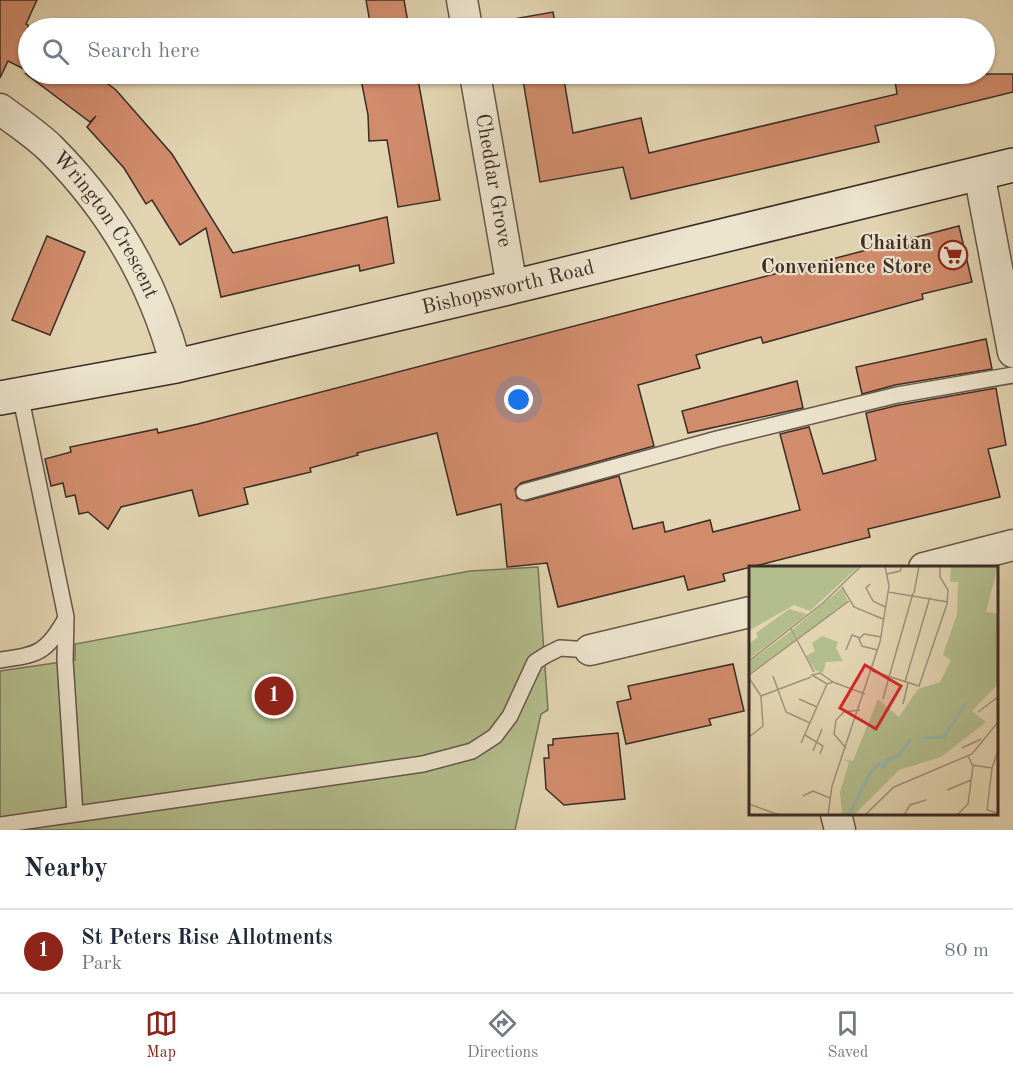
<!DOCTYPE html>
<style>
:root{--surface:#fff;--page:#f6f6f7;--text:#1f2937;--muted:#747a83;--line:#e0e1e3;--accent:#8f2418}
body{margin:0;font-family:"Old Standard TT",serif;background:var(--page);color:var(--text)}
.you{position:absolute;left:519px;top:400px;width:21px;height:21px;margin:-15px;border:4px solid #fff;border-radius:50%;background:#1a73e8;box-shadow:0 0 0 9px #1a73e833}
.badge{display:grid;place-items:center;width:39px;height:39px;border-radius:50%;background:var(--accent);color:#fff;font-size:20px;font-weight:700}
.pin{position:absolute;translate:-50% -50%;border:3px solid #fff;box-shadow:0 2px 6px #0006}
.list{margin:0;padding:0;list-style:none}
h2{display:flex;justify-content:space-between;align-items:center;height:78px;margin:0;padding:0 24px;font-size:26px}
h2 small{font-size:20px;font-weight:400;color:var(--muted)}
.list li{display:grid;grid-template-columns:39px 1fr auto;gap:18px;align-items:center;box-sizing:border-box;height:84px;padding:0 24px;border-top:2px solid var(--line)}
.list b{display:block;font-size:22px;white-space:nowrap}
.list p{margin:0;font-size:20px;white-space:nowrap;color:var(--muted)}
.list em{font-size:20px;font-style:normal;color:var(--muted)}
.icon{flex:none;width:33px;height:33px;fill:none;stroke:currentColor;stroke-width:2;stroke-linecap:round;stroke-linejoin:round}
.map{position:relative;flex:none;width:1013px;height:830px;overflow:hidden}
.search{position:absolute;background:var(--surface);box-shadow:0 2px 4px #0004;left:18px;right:18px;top:18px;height:66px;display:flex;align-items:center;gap:15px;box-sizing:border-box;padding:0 21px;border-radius:33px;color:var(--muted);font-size:22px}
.sheet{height:162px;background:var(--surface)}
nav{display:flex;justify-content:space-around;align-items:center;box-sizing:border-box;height:84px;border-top:2px solid var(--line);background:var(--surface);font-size:16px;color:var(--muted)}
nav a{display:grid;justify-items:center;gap:3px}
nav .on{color:var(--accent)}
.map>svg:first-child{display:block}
.green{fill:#b3bd8c;stroke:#77755a;stroke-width:1.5}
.building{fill:#d18c6c;stroke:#3b2d27;stroke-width:1.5}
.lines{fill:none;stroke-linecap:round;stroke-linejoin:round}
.lane-casing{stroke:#65574a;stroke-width:18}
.street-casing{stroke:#65574a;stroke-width:33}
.secondary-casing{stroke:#3b2d27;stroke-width:36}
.lane{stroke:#ece3cc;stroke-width:15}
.street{stroke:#ece3cc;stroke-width:30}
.secondary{stroke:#ece3cc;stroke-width:33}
.labels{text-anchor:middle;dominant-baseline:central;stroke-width:4.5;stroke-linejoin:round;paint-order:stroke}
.street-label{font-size:21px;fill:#3b2d27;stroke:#ece3cc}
.poi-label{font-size:21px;font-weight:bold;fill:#3b2d27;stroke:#ece3cc;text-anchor:end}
.inset-river{fill:none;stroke:#95b8ae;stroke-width:3}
.inset-road{fill:none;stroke:#9f917a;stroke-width:1.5}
.view{fill:#d62828;fill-opacity:0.15;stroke:#d62828;stroke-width:3}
.inset-edge{fill:none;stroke:#3b2d27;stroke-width:3}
</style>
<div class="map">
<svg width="1013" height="830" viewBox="0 0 1013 830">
<rect width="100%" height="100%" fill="#e2d4b1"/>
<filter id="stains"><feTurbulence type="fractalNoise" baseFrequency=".00333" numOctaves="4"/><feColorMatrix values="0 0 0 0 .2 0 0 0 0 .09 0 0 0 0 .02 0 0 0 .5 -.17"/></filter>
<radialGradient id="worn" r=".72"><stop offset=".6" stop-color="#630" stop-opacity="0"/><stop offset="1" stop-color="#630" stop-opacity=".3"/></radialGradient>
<!-- green -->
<path class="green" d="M538 567 548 710 541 714 515 830H0V671L75 660V644L470 571Z"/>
<!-- building -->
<g class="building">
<path d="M0 0H37L26 24 28 25V71L8 61 0 78Z"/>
<path d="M366 0H404L409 28H371Z"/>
<path d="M553 12 556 28H514L513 19Z"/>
<path d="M26 74H95L116 90 172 154 233 253 387 217 394 263 360 271 359 265 221 297 206 228 180 245 152 200 146 204 124 168 87 127 96 116 90 122Z"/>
<path d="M360 74H417L440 200 398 207 387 140 369 141 368 115Z"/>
<path d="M522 74H563L573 133 641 118 649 153 897 94 894 74H1013V92L875 126 879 142 631 199 623 167 540 182Z"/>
<path d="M959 226 972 282 922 294 923 299 763 343 761 337 696 355 700 368 638 385 654 446 521 483 515 489 517 498 526 501 619 476 633 529 663 522 665 532 710 520 713 532 800 510 780 434 809 427 823 474 876 460 866 413 899 405 996 388 1006 445 988 449 1000 497 868 529 870 537 723 574 725 581 688 590 684 576 558 607 547 563 507 567 501 504 457 515 437 433 357 453 358 455 310 468 311 472 244 488 248 504 199 516 192 490 121 507 108 529 88 512 79 514 75 495 66 497 63 483 51 486 45 459 71 452 70 447 157 429 158 433 198 424Z"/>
<path d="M47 236 85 252 50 335 12 320Z"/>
<path d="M986 339 992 369 895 385 862 394 856 367Z"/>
<path d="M797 381 803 408 688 433 682 411Z"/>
<path d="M733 664 744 711 709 719 711 725 626 744 617 702 631 699 628 686Z"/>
<path d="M618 733 625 799 564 805 546 789 544 758H549L548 745H553V739Z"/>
</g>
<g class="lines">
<!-- lane casing -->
<g class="lane-casing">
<g id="lane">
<path d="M20 394 66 617 65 660 75 814"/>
<path d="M524 492 717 439 897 395 1013 375"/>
<path d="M0 660C36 655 46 654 65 620"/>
<path d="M0 825 423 764 472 751 495 736 510 716 535 662 546 655 560 648 590 650"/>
</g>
</g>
<!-- street casing -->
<g class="street-casing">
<g id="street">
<path d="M462 0 467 28"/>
<path id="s1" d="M475 74 512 287"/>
<path id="s2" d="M0 109C17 122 36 134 51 149 112 210 154 282 176 366"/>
<path d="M979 173 1013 352"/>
<path d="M924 568 1013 545"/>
<path d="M590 650 750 612"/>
<path d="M836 814 840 830"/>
</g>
</g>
<!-- secondary casing -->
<g class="secondary-casing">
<g id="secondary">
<path id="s3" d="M0 398 176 366 512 287 1013 165"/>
</g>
</g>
<!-- lane -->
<use href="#lane" class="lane"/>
<!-- street -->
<use href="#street" class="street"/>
<!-- secondary -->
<use href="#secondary" class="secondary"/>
</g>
<!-- icons -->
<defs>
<g id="supermarket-ring" transform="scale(1.5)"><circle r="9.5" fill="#ece3cc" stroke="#8f2418" stroke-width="1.5"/><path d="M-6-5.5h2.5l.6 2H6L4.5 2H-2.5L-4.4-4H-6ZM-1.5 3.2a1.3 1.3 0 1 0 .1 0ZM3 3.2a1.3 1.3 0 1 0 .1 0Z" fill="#8f2418"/></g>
</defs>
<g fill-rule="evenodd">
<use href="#supermarket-ring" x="953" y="255"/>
</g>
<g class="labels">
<!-- street labels -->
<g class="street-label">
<text stroke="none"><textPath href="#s1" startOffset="108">Cheddar Grove</textPath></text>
<text stroke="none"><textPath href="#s2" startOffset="159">Wrington Crescent</textPath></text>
<text stroke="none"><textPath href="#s3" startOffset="520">Bishopsworth Road</textPath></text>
</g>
<!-- poi labels -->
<g class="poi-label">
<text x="932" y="243">Chaitan<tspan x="932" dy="24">Convenience Store</tspan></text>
</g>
</g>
<!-- overview -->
<g transform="translate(749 566)">
<rect width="249" height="249" fill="#e2d4b1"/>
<path d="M0 0H110L61 45 45 39 1 64ZM202 0H249L237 46 249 48V118L223 145 237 156 192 191 150 204 105 249H88L93 247 91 226 100 196 94 193 104 195 129 133 150 151 169 123 191 116 202 94 194 89 208 48 209 16H201ZM93 22 99 36 49 73 43 64ZM40 43 58 48 0 93V78L9 71 7 67ZM42 65 47 74 0 108V96ZM73 70 89 76 87 82 94 95 77 96 74 107 66 104 57 90 66 85 63 77Z" fill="#b3bd8c"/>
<path class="inset-river" d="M173 172 195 171 217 137M100 249 121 207 129 198 136 201V195L149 190 162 173"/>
<path class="inset-road" d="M138 8 151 5 153 0M121 18 117 22 124 35 136 41M93 21 105 41 134 53M139 26 199 36M165 27 170 0M42 63 65 106M97 84 103 69 111 72M129 84 113 80 110 73 115 68 132 71M0 95 74 37 112 0M123 105 170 120 198 38 199 24 191 11V0M0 109 100 35M24 110 37 146 61 157M140 111 164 27M0 112 12 130 14 160 0 171M84 116 71 107 63 109 78 118 84 116 116 128M156 116 181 31M12 130 62 111M50 133 68 141M134 133 140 111M154 138 159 117M229 146 249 131M56 169 74 180 71 188M52 177 78 118M97 182 85 168 87 154 95 146 111 144M213 182 232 173M64 185 73 163M223 199 243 202 238 244 249 247M243 202 249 185M198 224 222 214M54 230 64 225 81 232M0 238 30 249M79 249 83 220 131 76 140 20 136 0M116 249 145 221 223 188 249 156M155 249 161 239 177 234M208 249 219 238 224 200 219 190"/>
<path class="view" d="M116 99 152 120 127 163 91 142Z"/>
<rect width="249" height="249" class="inset-edge"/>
</g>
<rect width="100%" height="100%" filter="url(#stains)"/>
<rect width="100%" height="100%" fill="url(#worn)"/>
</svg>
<div class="you"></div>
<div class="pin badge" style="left:274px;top:696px">1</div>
<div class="search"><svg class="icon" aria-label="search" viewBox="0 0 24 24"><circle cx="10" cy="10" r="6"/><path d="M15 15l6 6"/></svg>Search here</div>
</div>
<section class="sheet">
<h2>Nearby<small></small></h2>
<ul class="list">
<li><span class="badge">1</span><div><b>St Peters Rise Allotments</b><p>Park</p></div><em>80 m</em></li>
</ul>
</section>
<nav>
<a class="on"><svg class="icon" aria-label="map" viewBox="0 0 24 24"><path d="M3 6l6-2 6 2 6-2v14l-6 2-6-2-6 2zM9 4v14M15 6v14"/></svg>Map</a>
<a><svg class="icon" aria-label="directions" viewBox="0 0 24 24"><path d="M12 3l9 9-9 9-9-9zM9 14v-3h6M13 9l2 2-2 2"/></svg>Directions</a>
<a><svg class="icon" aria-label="saved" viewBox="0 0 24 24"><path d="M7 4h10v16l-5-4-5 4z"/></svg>Saved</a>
</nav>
